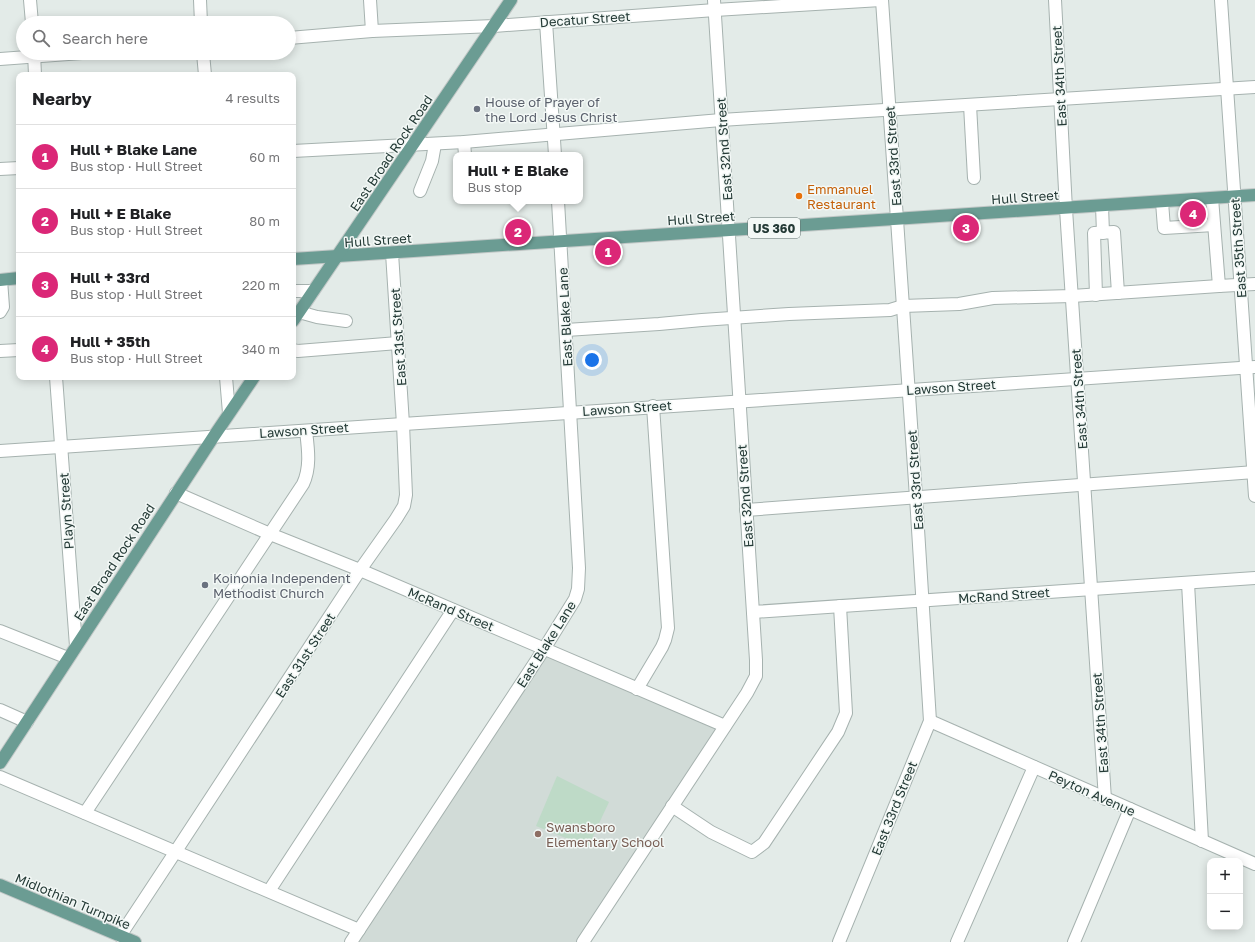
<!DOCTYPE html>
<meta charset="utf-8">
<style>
:root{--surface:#fff;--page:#f2f2f2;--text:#202124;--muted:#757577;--line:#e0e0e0;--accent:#db2777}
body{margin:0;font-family:"Golos Text",sans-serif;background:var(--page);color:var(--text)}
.controls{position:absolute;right:12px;bottom:12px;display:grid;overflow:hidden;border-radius:8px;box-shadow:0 2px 10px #0003}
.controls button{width:36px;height:36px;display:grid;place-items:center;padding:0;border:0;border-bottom:1px solid var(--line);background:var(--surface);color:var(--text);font:20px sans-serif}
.you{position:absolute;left:592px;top:360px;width:14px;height:14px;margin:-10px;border:3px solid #fff;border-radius:50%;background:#1a73e8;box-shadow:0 0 0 6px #1a73e833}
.badge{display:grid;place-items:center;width:26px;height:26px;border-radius:50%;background:var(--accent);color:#fff;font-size:13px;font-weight:700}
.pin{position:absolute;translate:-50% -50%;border:2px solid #fff;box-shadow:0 1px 4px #0006}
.popup{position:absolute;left:453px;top:152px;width:130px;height:52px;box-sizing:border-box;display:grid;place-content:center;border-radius:8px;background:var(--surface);filter:drop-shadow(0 1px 3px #0005);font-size:13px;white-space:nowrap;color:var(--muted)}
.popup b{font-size:15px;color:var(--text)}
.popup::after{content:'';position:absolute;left:50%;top:100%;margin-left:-8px;border:8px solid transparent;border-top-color:var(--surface)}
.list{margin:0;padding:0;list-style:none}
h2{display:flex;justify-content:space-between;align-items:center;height:52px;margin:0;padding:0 16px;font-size:17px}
h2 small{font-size:13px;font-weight:400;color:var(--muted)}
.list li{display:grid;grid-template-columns:26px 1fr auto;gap:12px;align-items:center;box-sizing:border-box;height:64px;padding:0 16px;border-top:1px solid var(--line)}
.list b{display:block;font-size:15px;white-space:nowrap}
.list p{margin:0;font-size:13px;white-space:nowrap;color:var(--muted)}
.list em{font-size:13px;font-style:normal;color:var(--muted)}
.icon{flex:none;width:22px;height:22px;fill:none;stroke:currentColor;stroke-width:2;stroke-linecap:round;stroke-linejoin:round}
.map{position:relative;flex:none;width:1255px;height:942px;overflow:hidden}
.search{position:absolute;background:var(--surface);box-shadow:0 2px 10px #0003;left:16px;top:16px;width:280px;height:44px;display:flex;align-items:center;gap:10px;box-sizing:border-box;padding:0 14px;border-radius:22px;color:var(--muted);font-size:15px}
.panel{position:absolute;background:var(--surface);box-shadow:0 2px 10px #0003;left:16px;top:72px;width:280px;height:308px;border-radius:8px}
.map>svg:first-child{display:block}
.built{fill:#d1dbd7}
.green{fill:#bedac7}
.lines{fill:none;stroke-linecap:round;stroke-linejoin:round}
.minor-casing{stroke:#a6b2af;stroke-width:14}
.major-casing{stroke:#c2c8c7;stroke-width:14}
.minor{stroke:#fff;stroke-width:12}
.major{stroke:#6b9c93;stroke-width:12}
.worship-dot{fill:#6b7280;stroke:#f3f8f6;stroke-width:1.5}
.food-dot{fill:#e8710a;stroke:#f3f8f6;stroke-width:1.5}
.education-dot{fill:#8d6e63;stroke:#f3f8f6;stroke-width:1.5}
.labels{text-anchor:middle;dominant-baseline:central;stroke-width:3;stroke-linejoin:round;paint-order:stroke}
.shield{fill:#f3f8f6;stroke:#627370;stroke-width:1}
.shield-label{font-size:12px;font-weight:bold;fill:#243a36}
.street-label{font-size:13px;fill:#243a36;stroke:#f3f8f6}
.worship-label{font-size:13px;fill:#5b616d;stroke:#f3f8f6;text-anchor:start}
.food-label{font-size:13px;fill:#c56008;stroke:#f3f8f6;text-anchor:start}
.education-label{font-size:13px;fill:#785e54;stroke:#f3f8f6;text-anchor:start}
</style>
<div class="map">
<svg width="1255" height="942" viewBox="0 0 1255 942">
<rect width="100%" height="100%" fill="#e3ebe8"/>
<!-- built -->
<path class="built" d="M544 649 726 725 583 942H351Z"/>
<!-- green -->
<path class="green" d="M557 776 609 802 588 847 536 826Z"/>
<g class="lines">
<!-- minor casing -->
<g class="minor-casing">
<g id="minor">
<path d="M30 0 32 23"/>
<path d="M200 0 201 23"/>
<path d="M370 0 372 31"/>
<path d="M1055 0 1066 209 1105 799"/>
<path d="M1221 0 1255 496"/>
<path d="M546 22 555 155"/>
<path d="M289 38 372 31 494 26 715 10 881 0"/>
<path d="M34 53 35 75"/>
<path d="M203 53 205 75"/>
<path d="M0 59 82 53"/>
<path d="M970 105 974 178"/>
<path d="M464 142 465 155"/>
<path d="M293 151 464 142 721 120 1255 87"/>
<path d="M0 169 19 168"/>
<path d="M420 191 432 161 435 144"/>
<path d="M1212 198 1219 286 1255 284"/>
<path d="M1162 202 1164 228 1214 225"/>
<path d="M1102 206 1103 233"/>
<path d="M293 291H313"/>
<path d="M1096 295 1094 233 1114 232 1118 293"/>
<path d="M0 312 3 307 1 280"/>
<path d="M299 312 317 317 346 321"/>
<path d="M566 330 659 324 702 320 789 314 890 310 903 306 959 304 993 298 1072 296 1219 286"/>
<path d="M293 350 298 351 398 343"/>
<path d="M0 351 19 350"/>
<path d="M56 377 76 646"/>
<path d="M226 377 229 413"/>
<path d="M0 451 1255 367"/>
<path d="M176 493 270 534 360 570 725 726"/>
<path d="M746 510 1255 472"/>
<path d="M1188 583 1202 841"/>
<path d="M753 612 1255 578"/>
<path d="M0 631 68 658"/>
<path d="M637 689 662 647 665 640 668 628 653 406"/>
<path d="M0 710 27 722"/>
<path d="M930 721 1255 864"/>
<path d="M0 777 359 930"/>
<path d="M672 806 711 832 752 852 764 843 838 732 846 713 840 606"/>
<path d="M85 813 303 484C311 467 308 448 306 431"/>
<path d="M269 891 453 610"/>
<path d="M120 936 176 851 360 570 396 519 404 506 406 495 403 424 392 253"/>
<path d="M351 942 544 649 575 599 578 589 579 568 558 201"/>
<path d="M583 942 747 693 756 676V660L714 0"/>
<path d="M839 942 930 721 916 497 882 0"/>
<path d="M957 942 1034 767"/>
<path d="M1074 942 1130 809"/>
</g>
</g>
<!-- major casing -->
<g class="major-casing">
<g id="major">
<path d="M293 259 1255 195"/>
<path d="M0 280 19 278"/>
<path d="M293 321 511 0"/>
<path d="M0 763 214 436 254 377"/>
<path d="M0 885 135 942"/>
</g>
</g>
<!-- minor -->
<use href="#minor" class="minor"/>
<!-- major -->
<use href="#major" class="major"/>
</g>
<!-- markers -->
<g class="worship-dot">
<circle cx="477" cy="109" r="4"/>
<circle cx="205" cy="585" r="4"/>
</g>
<circle class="food-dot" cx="799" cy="196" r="4"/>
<circle class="education-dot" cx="538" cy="834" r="4"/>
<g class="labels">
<!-- shield labels -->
<rect class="shield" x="748" y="218" width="52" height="20" rx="3"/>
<g class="shield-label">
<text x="774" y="228">US 360</text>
</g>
<!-- street labels -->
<g class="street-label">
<text transform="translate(585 19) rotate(-4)">Decatur Street</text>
<text transform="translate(1059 76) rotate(-93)">East 34th Street</text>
<text transform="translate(724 149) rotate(-94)">East 32nd Street</text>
<text transform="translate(391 153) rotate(-56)">East Broad Rock Road</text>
<text transform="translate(893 156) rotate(-94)">East 33rd Street</text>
<text transform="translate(1025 197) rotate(-4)">Hull Street</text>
<text transform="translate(701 218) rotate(-4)">Hull Street</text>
<text transform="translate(378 240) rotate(-4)">Hull Street</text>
<text transform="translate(1238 248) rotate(-94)">East 35th Street</text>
<text transform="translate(565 317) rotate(-93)">East Blake Lane</text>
<text transform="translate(398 337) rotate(-94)">East 31st Street</text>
<text transform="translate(951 387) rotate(-4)">Lawson Street</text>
<text transform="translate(1079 399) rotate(-94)">East 34th Street</text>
<text transform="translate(627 408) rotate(-4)">Lawson Street</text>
<text transform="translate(304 430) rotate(-4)">Lawson Street</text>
<text transform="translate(915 480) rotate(-94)">East 33rd Street</text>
<text transform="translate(745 496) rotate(-94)">East 32nd Street</text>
<text transform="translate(66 511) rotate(-94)">Playn Street</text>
<text transform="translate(114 562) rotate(-57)">East Broad Rock Road</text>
<text transform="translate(1004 595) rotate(-4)">McRand Street</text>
<text transform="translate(451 609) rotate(23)">McRand Street</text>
<text transform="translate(546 644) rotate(-58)">East Blake Lane</text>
<text transform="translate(305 655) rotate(-57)">East 31st Street</text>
<text transform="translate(1100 723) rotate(-94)">East 34th Street</text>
<text transform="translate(1092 793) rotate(24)">Peyton Avenue</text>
<text transform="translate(894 808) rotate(-68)">East 33rd Street</text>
<text transform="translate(73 901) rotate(23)">Midlothian Turnpike</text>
</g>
<!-- worship labels -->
<g class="worship-label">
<text x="485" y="102">House of Prayer of<tspan x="485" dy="15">the Lord Jesus Christ</tspan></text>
<text x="213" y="578">Koinonia Independent<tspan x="213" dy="15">Methodist Church</tspan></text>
</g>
<!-- food labels -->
<g class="food-label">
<text x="807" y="189">Emmanuel<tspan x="807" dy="15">Restaurant</tspan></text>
</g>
<!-- education labels -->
<g class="education-label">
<text x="546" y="827">Swansboro<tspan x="546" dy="15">Elementary School</tspan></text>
</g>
</g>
</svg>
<div class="controls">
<button>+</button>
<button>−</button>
</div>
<div class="you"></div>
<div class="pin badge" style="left:608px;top:252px">1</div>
<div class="pin badge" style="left:518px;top:232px">2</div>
<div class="popup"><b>Hull + E Blake</b>Bus stop</div>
<div class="pin badge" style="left:966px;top:228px">3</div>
<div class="pin badge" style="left:1193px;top:214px">4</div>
<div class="search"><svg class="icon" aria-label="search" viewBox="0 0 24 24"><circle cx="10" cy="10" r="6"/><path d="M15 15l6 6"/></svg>Search here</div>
<section class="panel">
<h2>Nearby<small>4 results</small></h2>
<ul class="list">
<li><span class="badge">1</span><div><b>Hull + Blake Lane</b><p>Bus stop · Hull Street</p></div><em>60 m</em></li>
<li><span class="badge">2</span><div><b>Hull + E Blake</b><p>Bus stop · Hull Street</p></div><em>80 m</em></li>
<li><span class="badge">3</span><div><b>Hull + 33rd</b><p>Bus stop · Hull Street</p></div><em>220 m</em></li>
<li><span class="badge">4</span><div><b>Hull + 35th</b><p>Bus stop · Hull Street</p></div><em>340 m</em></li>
</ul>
</section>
</div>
